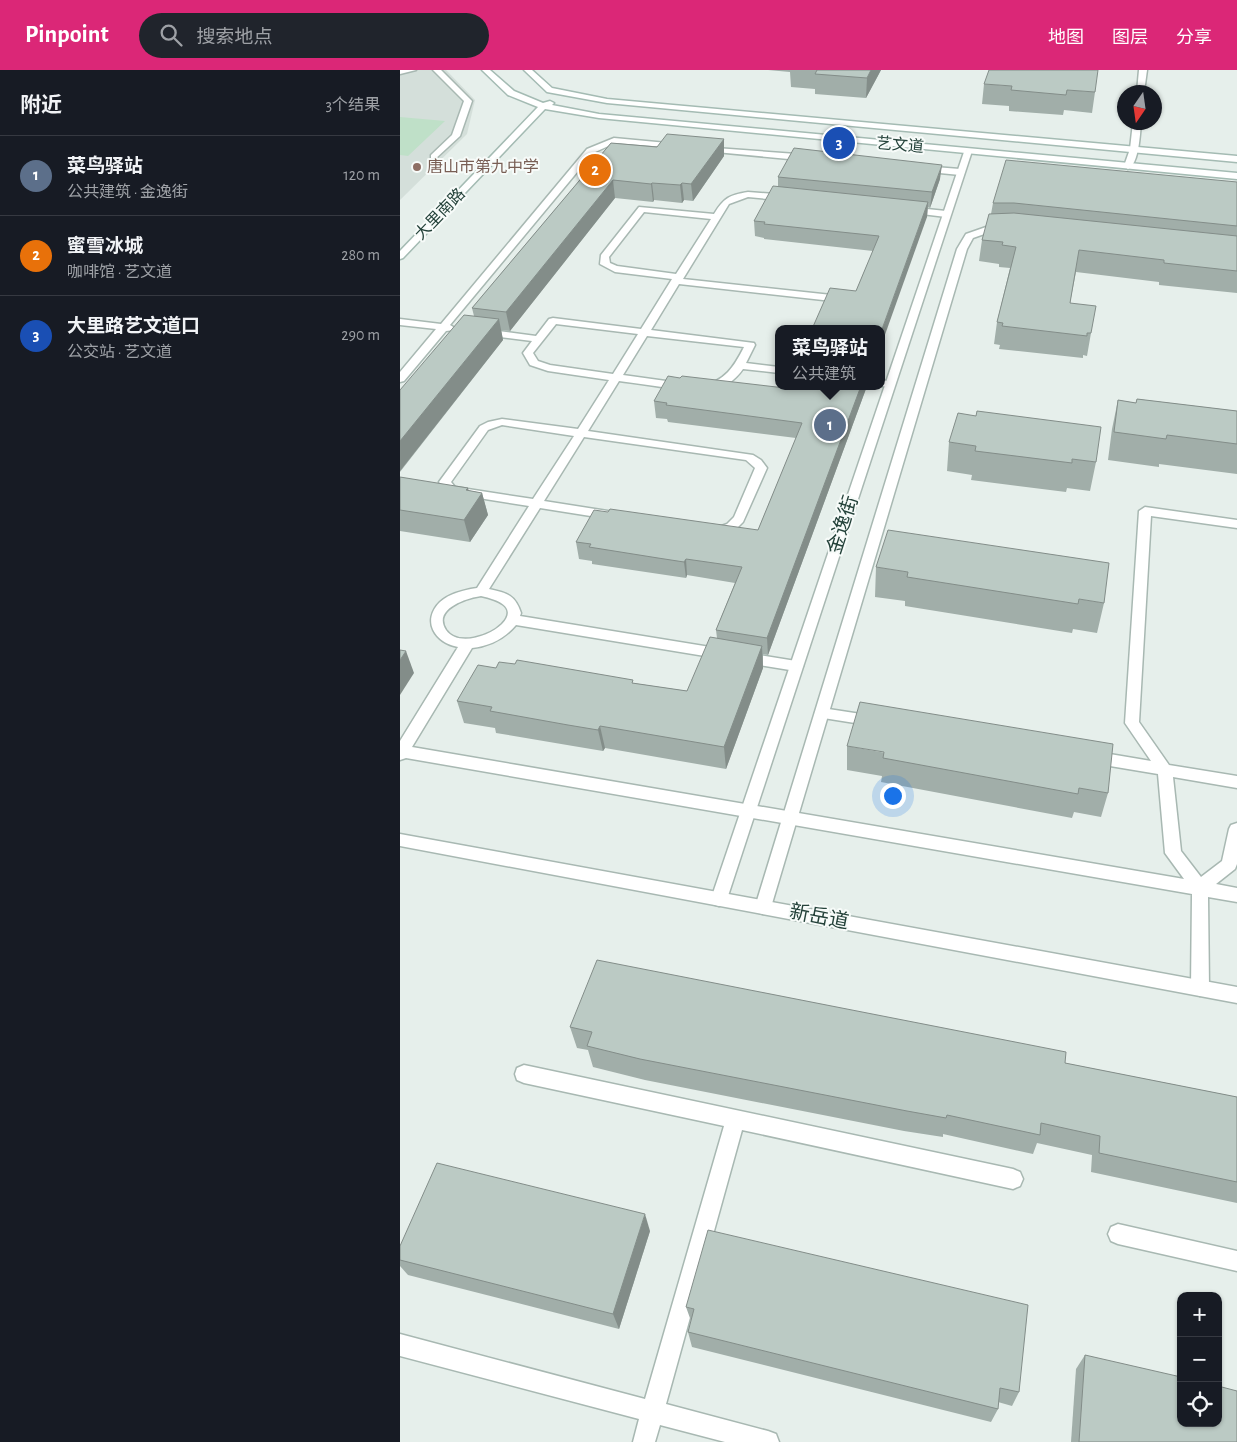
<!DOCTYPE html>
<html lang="zh">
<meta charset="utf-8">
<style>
:root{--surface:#171b24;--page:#20242c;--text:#f1f3f6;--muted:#9ea1a6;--line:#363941;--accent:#db2777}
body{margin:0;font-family:"Alegreya Sans","Noto Sans SC",sans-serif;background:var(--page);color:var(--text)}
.controls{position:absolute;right:15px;bottom:15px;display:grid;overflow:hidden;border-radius:10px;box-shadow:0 1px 4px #0004}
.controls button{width:45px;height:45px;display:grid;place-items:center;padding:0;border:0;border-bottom:1px solid var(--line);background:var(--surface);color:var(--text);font:25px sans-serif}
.compass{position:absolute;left:717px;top:15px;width:45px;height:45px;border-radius:50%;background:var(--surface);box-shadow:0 1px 4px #0004;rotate:193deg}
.you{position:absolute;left:492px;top:725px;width:18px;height:18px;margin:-12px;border:4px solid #fff;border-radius:50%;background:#1a73e8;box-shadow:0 0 0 8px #1a73e833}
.badge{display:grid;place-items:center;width:32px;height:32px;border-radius:50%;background:var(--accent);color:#fff;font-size:16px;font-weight:700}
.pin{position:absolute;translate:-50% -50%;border:2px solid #fff;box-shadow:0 1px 5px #0006}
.popup{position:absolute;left:375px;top:255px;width:110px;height:65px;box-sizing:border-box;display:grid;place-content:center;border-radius:10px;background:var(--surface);filter:drop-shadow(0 1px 4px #0005);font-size:16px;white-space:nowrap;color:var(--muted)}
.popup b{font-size:19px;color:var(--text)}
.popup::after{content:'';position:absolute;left:50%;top:100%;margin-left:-10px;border:10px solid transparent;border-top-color:var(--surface)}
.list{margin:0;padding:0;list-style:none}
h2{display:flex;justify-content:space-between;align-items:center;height:65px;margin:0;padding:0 20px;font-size:21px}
h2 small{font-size:16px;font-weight:400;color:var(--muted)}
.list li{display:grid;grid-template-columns:32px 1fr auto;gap:15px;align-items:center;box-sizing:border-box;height:80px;padding:0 20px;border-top:1px solid var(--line)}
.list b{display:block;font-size:19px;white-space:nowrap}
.list p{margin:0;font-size:16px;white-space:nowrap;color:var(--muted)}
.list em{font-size:16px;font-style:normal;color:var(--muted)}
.icon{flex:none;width:28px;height:28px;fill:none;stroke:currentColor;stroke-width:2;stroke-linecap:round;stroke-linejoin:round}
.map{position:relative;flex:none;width:837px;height:1372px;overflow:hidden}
header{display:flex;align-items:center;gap:30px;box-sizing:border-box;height:70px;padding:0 25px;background:var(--accent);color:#fff}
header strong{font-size:24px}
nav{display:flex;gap:28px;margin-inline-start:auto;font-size:18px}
.search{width:350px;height:45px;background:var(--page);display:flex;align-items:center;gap:12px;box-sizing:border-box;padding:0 18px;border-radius:28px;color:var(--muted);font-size:19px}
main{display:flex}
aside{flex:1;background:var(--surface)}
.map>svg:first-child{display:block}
.built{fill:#d4dfda}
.green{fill:#bfe0c8}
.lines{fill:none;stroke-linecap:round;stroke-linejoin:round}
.service-casing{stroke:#a8b8b2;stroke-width:3}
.minor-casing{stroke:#a8b8b2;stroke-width:3}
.tertiary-casing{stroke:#a8b8b2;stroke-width:3}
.secondary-casing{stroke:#a4bbb3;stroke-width:3}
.service{fill:#fff;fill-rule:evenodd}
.minor{fill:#fff;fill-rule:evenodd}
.tertiary{fill:#fff;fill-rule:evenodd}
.secondary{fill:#fff;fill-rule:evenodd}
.wall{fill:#a1aea9}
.shaded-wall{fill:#838d89}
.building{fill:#bbcac4;stroke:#838d89}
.education-dot{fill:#8d6e63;stroke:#f7fbf9;stroke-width:2}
.labels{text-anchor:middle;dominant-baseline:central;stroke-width:4;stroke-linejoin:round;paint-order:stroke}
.far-street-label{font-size:16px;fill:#24423a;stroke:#f7fbf9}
.far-education-label{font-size:16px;fill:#785e54;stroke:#f7fbf9;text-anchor:start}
.street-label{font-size:20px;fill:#24423a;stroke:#f7fbf9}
</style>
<header>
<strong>Pinpoint</strong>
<div class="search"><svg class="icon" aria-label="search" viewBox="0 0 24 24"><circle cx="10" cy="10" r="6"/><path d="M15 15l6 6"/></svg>搜索地点</div>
<nav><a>地图</a><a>图层</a><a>分享</a></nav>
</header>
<main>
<aside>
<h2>附近<small>3个结果</small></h2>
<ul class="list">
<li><span class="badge" style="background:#5c6f8a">1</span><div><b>菜鸟驿站</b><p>公共建筑 · 金逸街</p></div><em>120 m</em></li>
<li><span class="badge" style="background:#e8710a">2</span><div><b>蜜雪冰城</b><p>咖啡馆 · 艺文道</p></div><em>280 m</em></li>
<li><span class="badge" style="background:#1a4fb4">3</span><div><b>大里路艺文道口</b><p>公交站 · 艺文道</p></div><em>290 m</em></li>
</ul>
</aside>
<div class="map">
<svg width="837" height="1372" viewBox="0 0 837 1372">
<rect width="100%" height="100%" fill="#e6efeb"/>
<!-- built -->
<path class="built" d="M0 0H46L75 30 67 64 0 130Z"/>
<!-- green -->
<path class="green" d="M0 47 45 51 8 86 0 85Z"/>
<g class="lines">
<!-- service casing -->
<g class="service-casing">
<g id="service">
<path d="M0 0H16L0 4Z"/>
<path d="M33 0H41L72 31 60 66 34 90 31 89V85L52 65 64 31Z"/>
<path d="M214 68 278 74 282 76 278 78 215 73 193 83 50 255 55 258 54 260 46 261 4 311 0 312V302L36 259 0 255V249L41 254 187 79Z"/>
<path d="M302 77 410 85 414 88 410 91 305 81H302Z"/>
<path d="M522 96 560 99 564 102 560 105 519 101V97Z"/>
<path d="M348 122 388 125 392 128 388 131 348 127 329 134 283 209 441 226 446 229 441 232 279 214 251 260 354 273 355 275 346 293 379 297V303L343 299C323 327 299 322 269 318 253 316 236 313 219 311L188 361 353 385 361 390 367 398 343 452 335 460 317 466 140 438 89 519C107 523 115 525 121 543L120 546 396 591 401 593 403 596 401 599 396 601 116 555C104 569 90 576 72 578L12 677 784 809 765 783 758 704 692 693 687 691 684 687 687 683 692 681 751 691 725 653 739 441 745 437 837 450V458L751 446 739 652 769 695 837 706V718L773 707 781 781 801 807 822 791 829 759 831 755 837 753V794L835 799 816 814 837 818V832L808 827 809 918 806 923 800 926 794 923 791 918 792 824 6 688 0 690V671L58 577C35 573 21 551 40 532 50 523 64 520 77 518L129 436 47 423 39 412 80 356 88 352 102 349 178 359 209 310 148 301 130 295 123 283 132 271 83 265 78 262 83 259 136 266 149 249 153 248 241 259 272 209 215 202 200 194 201 185 239 137 314 144C324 128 329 125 348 122ZM244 142 311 149 276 204 217 196 210 193 209 187ZM156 254 238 264 213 304 150 295 138 291 133 283ZM247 266 344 277C334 297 325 311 302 316L223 305ZM102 355 174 366 133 429 55 417 51 412 88 360ZM184 367 346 390 355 398 334 447 327 454 316 458 144 431ZM81 526C95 529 119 536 102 554 90 566 58 577 46 560 32 539 67 528 81 526Z"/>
<path d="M508 137 546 141 550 144 546 147 505 142 504 140Z"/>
<path d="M481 310 494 312 495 314 490 317 481 316Z"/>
<path d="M422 638 474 646 479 647 481 651 479 655 474 656 417 647 415 643 417 639Z"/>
</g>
</g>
<!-- minor casing -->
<g class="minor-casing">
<g id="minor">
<path d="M739 0H747L744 22H737Z"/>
<path d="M733 52H741C740 64 739 94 728 99L724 96 730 79Z"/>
<path d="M565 79 572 81 327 829 325 834 319 836 313 834 311 829Z"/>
<path d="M589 156H604L609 159 604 162H590L573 168 567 179 371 837 369 842 363 844 357 842 355 837 557 179 566 164Z"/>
<path d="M124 995 613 1099 620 1102 623 1109 620 1116 613 1119 342 1060 266 1334 368 1361 376 1364 379 1372H325L260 1355 255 1372H233L239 1349 0 1286V1264L245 1329 324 1056 124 1013 117 1010 115 1004 117 998Z"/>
<path d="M718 1154 837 1181V1201L718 1174 711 1171 708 1164 711 1157Z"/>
</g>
</g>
<!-- tertiary casing -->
<g class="tertiary-casing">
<path id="tertiary" d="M0 764 837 917V933L0 776Z"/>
</g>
<!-- secondary casing -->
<g class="secondary-casing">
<g id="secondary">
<path d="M82 0H90L114 21 143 33 150 31 154 33 152 35 199 44 837 103V109L199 48 145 39 3 188 0 189V181L138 37 108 25Z"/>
<path d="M124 0H132L152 18 207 29 837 86V92L207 33 147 22Z"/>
</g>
</g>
<!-- service -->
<use href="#service" class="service"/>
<!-- minor -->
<use href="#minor" class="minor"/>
<!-- tertiary -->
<use href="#tertiary" class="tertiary"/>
<!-- secondary -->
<use href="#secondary" class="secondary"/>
</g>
<!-- wall -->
<g class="wall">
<path d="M368 0H481L466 28 415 24V19L391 17 390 2Z"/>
<path d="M584 14 695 22 692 43 664 40 663 45 609 41V36L582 34Z"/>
<path d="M324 69V86L293 131 284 130 282 133 254 130 253 132 215 128 110 261 101 260 103 270 0 402V320L74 246 72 238 211 73 257 77Z"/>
<path d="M378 107 540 109 530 138 528 137 527 147 456 221 473 181 364 169V168L355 166 354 151 378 117Z"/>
<path d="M837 112V223L759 215V212L676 202 670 233 691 263 687 286 683 285V288L599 279 600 275 594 274 597 252 610 198 599 197V194L579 191 582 170 591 144 593 133Z"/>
<path d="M467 316 368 585 363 584V598L326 699 205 678 203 681 173 676 96 663 95 658 64 653 57 631 96 598 233 613 287 621 317 568 316 560 335 513 287 505 286 508 192 494V491L179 489 176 472 358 460 396 368 268 352 267 349 256 348 254 331 385 318Z"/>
<path d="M737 329 837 341V408V404L759 394V397L708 390 712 359 718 330 736 333Z"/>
<path d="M549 372 696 392 690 421 667 418 666 422 571 410 572 405 547 401Z"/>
<path d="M0 407 82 423 88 445 70 472 0 461Z"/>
<path d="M476 497 704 533 697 563 673 559 672 563 505 536V531L475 527Z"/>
<path d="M447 676 708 723 701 747 674 742 672 748 481 712 482 706 447 700Z"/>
<path d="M170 957 665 993 837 1027V1133L691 1102 692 1085 637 1073 633 1084 543 1064V1067L504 1061 245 1010 193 997 188 980 177 978Z"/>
<path d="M250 1161 219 1259 8 1205 0 1196V1176Z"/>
<path d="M286 1237 619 1322 612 1336 598 1332V1339L591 1352 292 1277 288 1262 291 1251Z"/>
<path d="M685 1285 837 1372H671L676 1299Z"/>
</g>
<!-- shaded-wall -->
<g class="shaded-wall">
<path d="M471 0H481L466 28 467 8Z"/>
<path d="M324 69V86L293 131 291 114Z"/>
<path d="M542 95 540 109 530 138 532 122Z"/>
<path d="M213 110 215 128 110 261 106 242Z"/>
<path d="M252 113 254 130 253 132 251 114Z"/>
<path d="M282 113 284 130 282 133 280 115Z"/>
<path d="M528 132 527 147 481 276V262Z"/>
<path d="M99 249 103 270 0 401V371Z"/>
<path d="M461 316H467L368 585 367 568Z"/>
<path d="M68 418 73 436 82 423 88 445 70 472 64 450 66 420Z"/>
<path d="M286 489 287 505 286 508 284 492Z"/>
<path d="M362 576 363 598 326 699 324 677Z"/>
<path d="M6 581 14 603 0 625V590Z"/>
<path d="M200 656 205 678 203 681 198 660Z"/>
<path d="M245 1144 250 1161 219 1259 213 1244Z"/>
</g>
<!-- building -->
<g class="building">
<path d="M417 0H471L467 8 415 4Z"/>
<path d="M589 0H698L695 22 667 20 666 25 611 20 612 16 584 14Z"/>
<path d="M267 64 324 69 291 114 282 113 280 115 252 113 251 114 213 110 106 242 72 238 211 73 257 77Z"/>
<path d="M394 78 542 95 532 122 378 107Z"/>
<path d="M606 90 837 112V156L614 133H593Z"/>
<path d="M373 116 528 132 481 262V259H412L430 218 456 221 479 166 364 154 365 152 354 151Z"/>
<path d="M614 143 837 166V201L764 193V190L679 180 670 233 696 236 691 263H687V266L602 256 603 253 597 252 616 177 602 175 603 172 582 170 589 144Z"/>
<path d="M64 245 99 249 0 371V320Z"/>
<path d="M268 306 280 308 282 306 385 318 386 316H461L367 568 316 560 342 497 286 489 284 492 258 488 189 477 191 474 176 472 194 440 208 442 210 439 358 460 402 353 266 335 267 333 254 331Z"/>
<path d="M737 329 837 341V374L767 365 766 369 714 362 718 330 736 333Z"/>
<path d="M577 341 701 357 696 392 672 389V393L575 381 576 376 549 372 558 343 576 346Z"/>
<path d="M0 407 68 418 66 420 82 423 64 450 0 440Z"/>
<path d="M488 460 709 493 704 533 679 529 678 534 507 507 508 502 476 497Z"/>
<path d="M310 567 362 576 324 677 200 656 198 660 168 655 90 641 92 637 57 631 78 595 96 598 99 592 115 594 117 590 233 610 232 613 287 621Z"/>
<path d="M0 580 6 581 0 590Z"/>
<path d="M460 632 713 674 708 723 679 718 678 724 483 688 484 682 447 676Z"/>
<path d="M197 890 666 982 665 993 837 1027V1112L699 1083 700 1066 641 1053 640 1065 547 1045 546 1048 507 1041 240 989 187 976 192 962 170 957Z"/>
<path d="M37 1093 245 1144 213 1244 0 1190V1176Z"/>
<path d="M308 1160 628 1235 619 1322 600 1318 598 1339 288 1262 294 1239 286 1237Z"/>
<path d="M685 1285 781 1307V1353H818V1316L837 1321V1372H679Z"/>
</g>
<!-- markers -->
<circle class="education-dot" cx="17" cy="97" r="5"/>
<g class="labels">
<!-- far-street labels -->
<g class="far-street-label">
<text transform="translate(500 75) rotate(5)">艺文道</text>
<text transform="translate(40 144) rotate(-46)">大里南路</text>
</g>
<!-- far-education labels -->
<g class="far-education-label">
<text x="27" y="97">唐山市第九中学</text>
</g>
<!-- street labels -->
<g class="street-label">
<text transform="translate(443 455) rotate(-72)">金逸街</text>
<text transform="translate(419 847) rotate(11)">新岳道</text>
</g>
</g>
</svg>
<div class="controls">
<button>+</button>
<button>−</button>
<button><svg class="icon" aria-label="locate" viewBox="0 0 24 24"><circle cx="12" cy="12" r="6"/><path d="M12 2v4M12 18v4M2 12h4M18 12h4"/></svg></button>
</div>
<svg class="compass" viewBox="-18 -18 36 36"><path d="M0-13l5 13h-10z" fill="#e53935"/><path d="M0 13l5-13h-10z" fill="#9ea1a6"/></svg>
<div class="you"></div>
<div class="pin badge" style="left:430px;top:355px;background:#5c6f8a">1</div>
<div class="popup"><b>菜鸟驿站</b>公共建筑</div>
<div class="pin badge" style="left:195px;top:100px;background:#e8710a">2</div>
<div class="pin badge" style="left:439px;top:73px;background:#1a4fb4">3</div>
</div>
</main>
